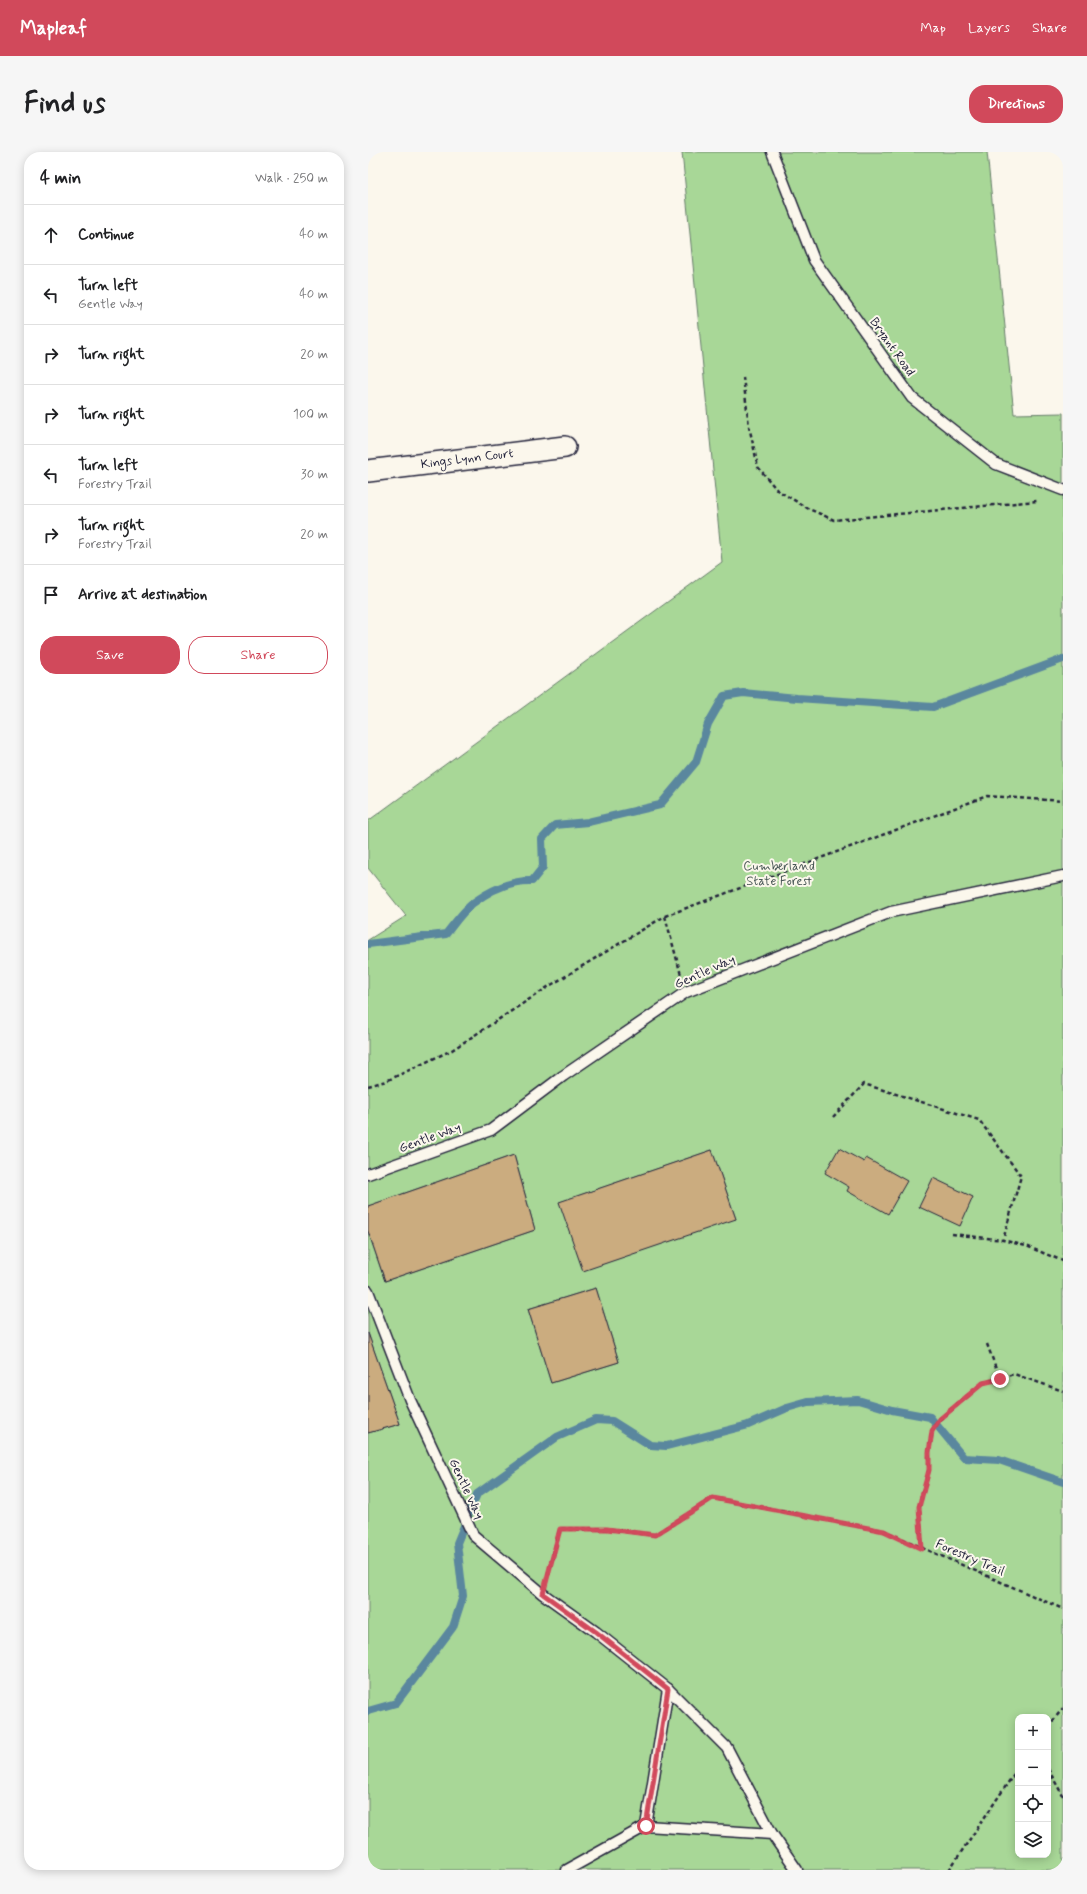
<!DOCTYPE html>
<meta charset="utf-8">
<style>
:root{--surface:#fff;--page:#f6f6f6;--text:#202124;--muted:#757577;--line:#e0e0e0;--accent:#d1495b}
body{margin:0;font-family:Mynerve,sans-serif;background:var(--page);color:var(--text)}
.controls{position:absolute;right:12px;bottom:12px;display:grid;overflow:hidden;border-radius:8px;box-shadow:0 2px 10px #0003}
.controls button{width:36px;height:36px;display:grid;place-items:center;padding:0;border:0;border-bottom:1px solid var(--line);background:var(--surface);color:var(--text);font:20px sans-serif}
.stop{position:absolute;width:12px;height:12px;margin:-9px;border:3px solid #d1495b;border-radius:50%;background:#fff}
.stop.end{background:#d1495b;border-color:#fff;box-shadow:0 1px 4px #0008}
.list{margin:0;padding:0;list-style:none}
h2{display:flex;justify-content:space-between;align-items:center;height:52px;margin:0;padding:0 16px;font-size:17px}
h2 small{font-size:13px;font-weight:400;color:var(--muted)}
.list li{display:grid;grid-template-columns:26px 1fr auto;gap:12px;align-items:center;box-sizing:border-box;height:60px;padding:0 16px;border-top:1px solid var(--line)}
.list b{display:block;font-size:15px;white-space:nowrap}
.list p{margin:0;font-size:13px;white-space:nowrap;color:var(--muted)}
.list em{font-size:13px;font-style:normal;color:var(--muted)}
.actions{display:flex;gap:8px;padding:12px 16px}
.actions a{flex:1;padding:9px 0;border:1px solid var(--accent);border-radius:16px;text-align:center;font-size:14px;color:var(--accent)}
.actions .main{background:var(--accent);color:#fff}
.icon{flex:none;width:22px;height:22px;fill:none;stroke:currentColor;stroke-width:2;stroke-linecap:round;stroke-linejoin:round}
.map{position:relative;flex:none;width:695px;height:1718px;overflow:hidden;border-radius:16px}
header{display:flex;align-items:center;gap:24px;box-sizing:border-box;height:56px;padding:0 20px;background:var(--accent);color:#fff}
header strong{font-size:19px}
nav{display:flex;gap:22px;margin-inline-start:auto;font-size:14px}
.intro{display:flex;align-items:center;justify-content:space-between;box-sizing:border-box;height:96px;padding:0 24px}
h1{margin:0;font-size:28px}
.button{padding:10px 18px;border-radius:16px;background:var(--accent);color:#fff;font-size:14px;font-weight:700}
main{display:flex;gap:24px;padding:0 24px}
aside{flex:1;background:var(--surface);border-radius:16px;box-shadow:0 2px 10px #0003}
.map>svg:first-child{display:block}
.green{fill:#a8d797;stroke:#657c69;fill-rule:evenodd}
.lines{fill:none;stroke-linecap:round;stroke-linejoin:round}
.stream{stroke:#5a879e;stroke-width:8}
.building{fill:#cbac7f;stroke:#22223b}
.lane-casing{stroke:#22223b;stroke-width:13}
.street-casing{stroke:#22223b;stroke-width:24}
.path{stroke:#22223b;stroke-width:2.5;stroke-dasharray:4 3;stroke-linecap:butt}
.lane{stroke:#fbf7ec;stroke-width:10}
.street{stroke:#fbf7ec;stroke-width:21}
.route{stroke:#d1495b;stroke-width:5}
.labels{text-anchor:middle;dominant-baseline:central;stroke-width:4;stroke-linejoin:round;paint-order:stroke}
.street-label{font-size:13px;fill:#22223b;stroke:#fbf7ec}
.park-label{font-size:13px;fill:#4a5857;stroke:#fbf7ec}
</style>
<header>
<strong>Mapleaf</strong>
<nav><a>Map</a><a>Layers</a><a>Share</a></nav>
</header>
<div class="intro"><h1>Find us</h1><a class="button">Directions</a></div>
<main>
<aside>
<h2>4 min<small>Walk · 250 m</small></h2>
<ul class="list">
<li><svg class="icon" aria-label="ahead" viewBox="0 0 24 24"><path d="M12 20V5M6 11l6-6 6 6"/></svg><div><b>Continue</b></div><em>40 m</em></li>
<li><svg class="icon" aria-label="left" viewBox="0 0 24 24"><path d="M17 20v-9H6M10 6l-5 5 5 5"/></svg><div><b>Turn left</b><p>Gentle Way</p></div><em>40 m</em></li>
<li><svg class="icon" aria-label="right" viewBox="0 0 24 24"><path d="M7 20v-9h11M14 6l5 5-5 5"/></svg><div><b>Turn right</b></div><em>20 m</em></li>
<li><svg class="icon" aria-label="right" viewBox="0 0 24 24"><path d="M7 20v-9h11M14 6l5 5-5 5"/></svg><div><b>Turn right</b></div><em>100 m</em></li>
<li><svg class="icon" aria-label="left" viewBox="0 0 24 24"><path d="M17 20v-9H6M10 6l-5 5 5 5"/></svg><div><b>Turn left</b><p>Forestry Trail</p></div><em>30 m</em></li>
<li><svg class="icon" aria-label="right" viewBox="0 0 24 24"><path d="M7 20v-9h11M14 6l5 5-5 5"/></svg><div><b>Turn right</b><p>Forestry Trail</p></div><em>20 m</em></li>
<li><svg class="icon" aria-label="arrive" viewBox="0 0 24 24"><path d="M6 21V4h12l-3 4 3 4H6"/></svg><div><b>Arrive at destination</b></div></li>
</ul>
<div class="actions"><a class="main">Save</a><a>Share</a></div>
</aside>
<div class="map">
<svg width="695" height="1718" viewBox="0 0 695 1718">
<rect width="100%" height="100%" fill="#fbf7ec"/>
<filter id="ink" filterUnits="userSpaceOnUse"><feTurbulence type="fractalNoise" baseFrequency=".025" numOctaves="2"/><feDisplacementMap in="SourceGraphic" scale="8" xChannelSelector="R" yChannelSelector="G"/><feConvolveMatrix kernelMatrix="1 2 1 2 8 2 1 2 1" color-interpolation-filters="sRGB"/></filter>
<g filter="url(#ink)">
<!-- green -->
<path class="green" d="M314 0H619L646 262 695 261V1718H0V1281L32 1272 0 1181V1079L17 1129 167 1078 146 1003 0 1054V788L38 764 0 716V669L354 410ZM344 998 368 1067 192 1050ZM228 1136 251 1210 183 1231 160 1157ZM650 1565H680V1703H650Z"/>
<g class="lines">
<!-- stream -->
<g class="stream">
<path d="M0 792 78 782C86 772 95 759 105 751 121 739 143 728 164 729L175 715 174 687 187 673 220 670 292 653 328 610 340 572 356 544 375 541 429 546 565 555 695 507"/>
<path d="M0 1559 28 1551 85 1475 95 1444 89 1391 109 1342 189 1285 228 1268 244 1269 282 1293 298 1294 380 1273 419 1256 440 1250 490 1248 524 1258 562 1265 596 1306 631 1308 695 1330"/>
</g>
</g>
<!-- building -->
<g class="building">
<path d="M471 996 496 1010 498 1006 539 1029 520 1062 479 1039 481 1035 457 1021Z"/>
<path d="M344 998 368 1067 215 1119 191 1050Z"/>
<path d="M146 1003 167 1078 17 1129 0 1079V1054Z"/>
<path d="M565 1026 605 1045 592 1074 551 1055Z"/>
<path d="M228 1136 251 1210 183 1231 160 1157Z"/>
<path d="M0 1181 32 1272 0 1281Z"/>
</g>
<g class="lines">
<!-- lane casing -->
<g class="lane-casing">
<g id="lane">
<path d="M404 0 446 108 544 246 628 312 695 338"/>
<path d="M0 1022 123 978 195 924 318 840 523 760 695 724"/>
<path d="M0 1139 42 1248 105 1383 175 1442 228 1480 300 1537 359 1596 404 1682"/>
<path d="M278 1674 300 1537"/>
<path d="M199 1718 278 1674 404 1682 429 1718"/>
</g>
</g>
<!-- street casing -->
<g class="street-casing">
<path id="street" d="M0 319 197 295"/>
</g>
<!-- path -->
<g class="path">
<path d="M375 225 381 274 390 315 409 338 441 357 466 368 669 349"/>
<path d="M297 764 313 823"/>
<path d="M0 934 18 929 84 898 183 833 297 764 619 644 695 649"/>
<path d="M465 965 496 932 611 968 653 1024 635 1088"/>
<path d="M584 1082 635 1088 658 1094 695 1109"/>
<path d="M619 1192 632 1227"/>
<path d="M554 1397 551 1355 561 1318V1300L564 1279 572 1267 615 1231 646 1222 695 1239"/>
<path d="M180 1423 192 1377H239L287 1383 345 1346 516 1379 695 1457"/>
<path d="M680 1575 695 1556"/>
<path d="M680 1617 695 1644"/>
<path d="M581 1718 650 1616"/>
</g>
<!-- lane -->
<use href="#lane" class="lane"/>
<!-- street -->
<use href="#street" class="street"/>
</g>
</g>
<g class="lines" filter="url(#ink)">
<!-- route -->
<path class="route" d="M278 1674 300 1537 228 1480 175 1442 192 1377H239L287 1383 345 1346 516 1379 554 1397 551 1355 561 1318V1300L564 1279 572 1267 615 1231 632 1227"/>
</g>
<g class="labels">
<!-- street labels -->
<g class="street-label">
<text transform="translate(524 195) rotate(55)">Bryant Road</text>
<text transform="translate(99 307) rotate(-7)">Kings Lynn Court</text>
<text transform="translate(337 820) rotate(-24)">Gentle Way</text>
<text transform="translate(62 986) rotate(-20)">Gentle Way</text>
<text transform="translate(98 1337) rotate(65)">Gentle Way</text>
<text transform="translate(602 1406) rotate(23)">Forestry Trail</text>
</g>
<!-- park labels -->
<g class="park-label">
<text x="411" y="714">Cumberland<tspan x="411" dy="15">State Forest</tspan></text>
</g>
</g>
</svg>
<div class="controls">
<button>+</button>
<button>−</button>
<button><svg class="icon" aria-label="locate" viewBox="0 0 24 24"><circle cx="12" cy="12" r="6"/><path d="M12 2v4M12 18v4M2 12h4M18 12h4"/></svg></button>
<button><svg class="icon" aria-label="layers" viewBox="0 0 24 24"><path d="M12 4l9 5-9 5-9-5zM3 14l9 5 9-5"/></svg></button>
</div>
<div class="stop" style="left:278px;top:1674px"></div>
<div class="stop end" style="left:632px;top:1227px"></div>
</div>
</main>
